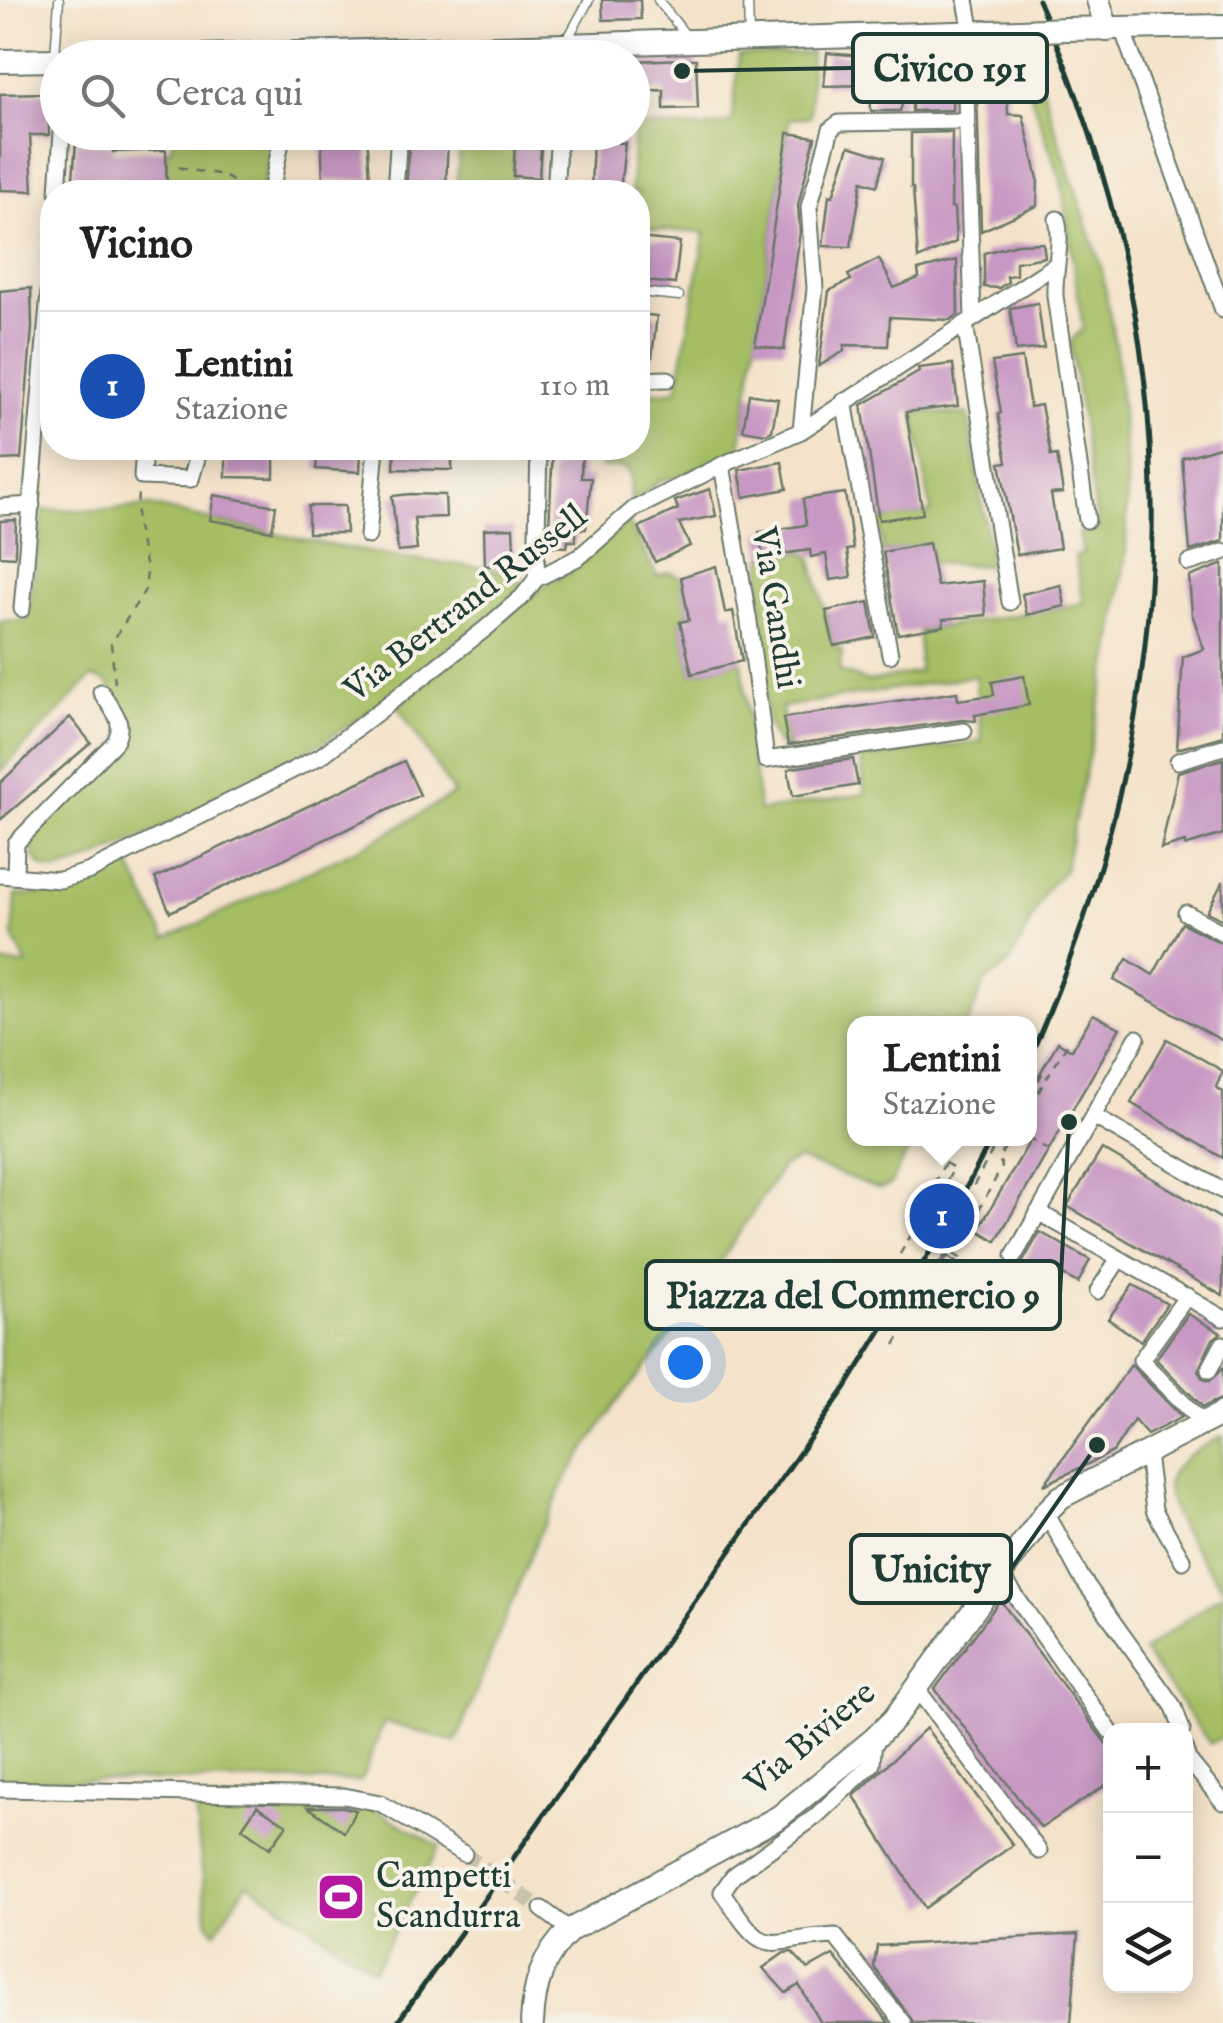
<!DOCTYPE html>
<html lang="it">
<meta charset="utf-8">
<style>
:root{--surface:#fff;--page:#f6f6f6;--text:#222;--muted:#767676;--line:#e0e0e0;--accent:#b5179e}
body{margin:0;font-family:"IM FELL English",serif;background:var(--page);color:var(--text)}
.controls{position:absolute;right:30px;bottom:30px;display:grid;overflow:hidden;border-radius:20px;box-shadow:0 5px 25px #0003}
.controls button{width:90px;height:90px;display:grid;place-items:center;padding:0;border:0;border-bottom:2px solid var(--line);background:var(--surface);color:var(--text);font:50px sans-serif}
.you{position:absolute;left:685px;top:1362px;width:35px;height:35px;margin:-25px;border:8px solid #fff;border-radius:50%;background:#1a73e8;box-shadow:0 0 0 15px #1a73e833}
.badge{display:grid;place-items:center;width:65px;height:65px;border-radius:50%;background:var(--accent);color:#fff;font-size:32px;font-weight:700}
.pin{position:absolute;translate:-50% -50%;border:5px solid #fff;box-shadow:0 2px 10px #0006}
.popup{position:absolute;left:847px;top:1016px;width:190px;height:130px;box-sizing:border-box;display:grid;place-content:center;border-radius:20px;background:var(--surface);filter:drop-shadow(0 2px 8px #0005);font-size:32px;white-space:nowrap;color:var(--muted)}
.popup b{font-size:38px;color:var(--text)}
.popup::after{content:'';position:absolute;left:50%;top:100%;margin-left:-20px;border:20px solid transparent;border-top-color:var(--surface)}
.list{margin:0;padding:0;list-style:none}
h2{display:flex;justify-content:space-between;align-items:center;height:130px;margin:0;padding:0 40px;font-size:42px}
h2 small{font-size:32px;font-weight:400;color:var(--muted)}
.list li{display:grid;grid-template-columns:65px 1fr auto;gap:30px;align-items:center;box-sizing:border-box;height:150px;padding:0 40px;border-top:2px solid var(--line)}
.list b{display:block;font-size:38px;white-space:nowrap}
.list p{margin:0;font-size:32px;white-space:nowrap;color:var(--muted)}
.list em{font-size:32px;font-style:normal;color:var(--muted)}
.icon{flex:none;width:55px;height:55px;fill:none;stroke:currentColor;stroke-width:2;stroke-linecap:round;stroke-linejoin:round}
.map{position:relative;flex:none;width:1223px;height:2023px;overflow:hidden}
.search{position:absolute;background:var(--surface);box-shadow:0 5px 25px #0003;left:40px;top:40px;width:610px;height:110px;display:flex;align-items:center;gap:25px;box-sizing:border-box;padding:0 35px;border-radius:55px;color:var(--muted);font-size:38px}
.panel{position:absolute;background:var(--surface);box-shadow:0 5px 25px #0003;left:40px;top:180px;width:610px;height:280px;border-radius:40px}
.map>svg:first-child{display:block}
.green{fill:#a5be64;stroke:#627e4c;stroke-width:2.5}
.building{fill:#c798c3}
.lines{fill:none;stroke-linecap:round;stroke-linejoin:round}
.minor-tunnel{stroke:#c9c2ac;stroke-width:15;stroke-dasharray:15 8;stroke-linecap:butt}
.service-casing{stroke:#6a7768;stroke-width:11}
.minor-casing{stroke:#6a7768;stroke-width:19}
.secondary-casing{stroke:#6a7768;stroke-width:26}
.path{stroke:#6a7768;stroke-width:2.5;stroke-dasharray:8 8;stroke-linecap:butt}
.service{stroke:#fff;stroke-width:8}
.minor{stroke:#fff;stroke-width:15}
.secondary{stroke:#fff;stroke-width:22}
.rail{stroke:#1f3d34;stroke-width:5}
.secondary-bridge-casing{stroke:#6a7768;stroke-width:26;stroke-linecap:butt}
.secondary-bridge{stroke:#fff;stroke-width:22}
.labels{text-anchor:middle;dominant-baseline:central;stroke-width:8;stroke-linejoin:round;paint-order:stroke}
.street-label{font-size:35px;fill:#1f3d34;stroke:#f7f3e8}
.poi-label{font-size:35px;fill:#1f3d34;stroke:#f7f3e8;text-anchor:start}
.leader{fill:none;stroke:#1f3d34;stroke-width:4}
.callout-dot{fill:#1f3d34;stroke:#f7f3e8;stroke-width:4}
.callout{fill:#f7f3e8;stroke:#1f3d34;stroke-width:4}
.callout-label{font-size:38px;text-anchor:middle;font-weight:bold;fill:#1f3d34}
</style>
<div class="map">
<svg width="1223" height="2023" viewBox="0 0 1223 2023">
<rect width="100%" height="100%" fill="#f7f3e8"/>
<filter id="ink" filterUnits="userSpaceOnUse"><feTurbulence type="fractalNoise" baseFrequency=".01" numOctaves="2"/><feDisplacementMap in="SourceGraphic" scale="20" xChannelSelector="R" yChannelSelector="G"/><feConvolveMatrix kernelMatrix="1 2 1 2 8 2 1 2 1" color-interpolation-filters="sRGB"/></filter>
<filter id="wash" filterUnits="userSpaceOnUse"><feTurbulence type="fractalNoise" baseFrequency=".0048" numOctaves="4" result="noise"/><feDisplacementMap in="SourceGraphic" scale="40" xChannelSelector="R" yChannelSelector="G"/><feGaussianBlur stdDeviation="2.25" result="paint"/><feColorMatrix in="noise" values="0 0 0 0 0 0 0 0 0 0 0 0 0 0 0 0 0 1.4 0 .05"/><feComposite in="paint" operator="in"/></filter>
<g filter="url(#wash)">
<rect width="100%" height="100%" fill="#f4e3ca"/>
<!-- green -->
<g class="green">
<path d="M811 53 810 117 789 119 740 449 675 478 661 480 631 503 630 473 624 468 601 467 602 448H638V394L677 390 705 233 638 228V192H631L634 126 703 128 732 122 739 55Z"/>
<path d="M1031 54 1102 270 1117 357 1127 472 1126 552 1111 651 1064 871 1047 888 1010 963 984 983 968 1023 854 1024V1138L914 1139 890 1185 880 1189 798 1159 782 1167 678 1327 613 1408 567 1477 537 1539 456 1742 384 1722 361 1781 0 1780V963L27 965 13 937 16 895C67 896 84 884 128 861L166 939 376 840 454 794 398 706 545 585 569 573 628 521 657 576 670 572 681 577 688 612 680 622 692 674 742 661 759 811 865 794 861 759 982 741 975 676 782 707 788 748 778 745C761 719 766 690 766 660 766 625 756 592 763 557L802 551 811 557 834 646 842 651 839 671 868 682 919 672V631L1084 603 1075 556 1083 554 1079 533 1098 528 1070 342 1083 329 1061 180 1017 57Z"/>
<path d="M173 133H274L262 192H167L166 150 171 149Z"/>
<path d="M461 133H516L513 176 515 192H480L479 189 456 188Z"/>
<path d="M914 411 968 415 992 566 933 563 929 544 883 552 879 520 931 512Z"/>
<path d="M150 506C227 524 306 541 385 555 431 563 477 564 522 576L517 591 501 607C439 655 378 710 310 750 276 771 81 874 53 870 36 868 29 851 31 836L94 779C100 756 125 750 129 721L107 682 92 677 0 772V621L27 620 44 510H109Z"/>
<path d="M1223 1436V1588C1207 1567 1158 1505 1169 1479 1177 1458 1204 1446 1223 1436Z"/>
<path d="M1223 1593V1737L1210 1744 1143 1651Z"/>
<path d="M205 1801 365 1804 439 1846 374 1970 248 1883 215 1932 208 1923 195 1807Z"/>
</g>
<g id="blocks">
<!-- building -->
<g class="building">
<path d="M602 0H640L641 19 603 20Z"/>
<path d="M953 52 952 110 912 111V71L900 111H871L870 85 824 86 827 53 862 56Z"/>
<path d="M1005 53 1008 114 1023 115 1038 179 1037 206 981 231 976 55Z"/>
<path d="M688 59H696L698 108 664 109V90L632 91V61Z"/>
<path d="M48 93 49 135H30L33 191 0 190V94Z"/>
<path d="M321 132H367L370 180 323 181Z"/>
<path d="M410 132H448L446 190H406Z"/>
<path d="M516 132H542L539 178 513 176Z"/>
<path d="M593 132H619V143H625L620 192H591Z"/>
<path d="M952 132 951 208H954L956 242 918 259 913 188H911V133Z"/>
<path d="M788 133 815 137 798 205 800 232 784 350 755 345Z"/>
<path d="M76 142 113 146V152L166 150 167 191 72 190Z"/>
<path d="M849 146 885 157 877 186 862 181 851 247 823 246 829 195 833 196Z"/>
<path d="M638 238 680 242 675 284 638 280Z"/>
<path d="M1043 243 1045 257 1016 262V275L1007 276 1008 282 999 288 984 287V253L1017 244Z"/>
<path d="M879 259 894 288 919 278 918 270 957 260 958 315 950 320 890 317 888 346 844 345V351L819 366 829 291 851 280 848 275Z"/>
<path d="M31 288 32 327 21 459 0 460V291Z"/>
<path d="M1038 303 1044 348 1016 351 1010 308Z"/>
<path d="M638 314 657 316 652 357 638 356Z"/>
<path d="M1022 358 1030 407 1041 405 1051 456 1057 455 1063 493 1051 494 1060 548 1017 555 1000 463 1007 462 998 414 1001 413 992 362Z"/>
<path d="M953 364 958 406 906 412 923 514 879 520 862 405 919 372 918 368Z"/>
<path d="M749 394 778 399 772 431 766 434 743 430Z"/>
<path d="M1223 446V541L1190 551 1182 458Z"/>
<path d="M226 448H274V478L226 477Z"/>
<path d="M318 448H361L360 472 316 469Z"/>
<path d="M395 448H452V470L394 469Z"/>
<path d="M553 448H582L581 478H591L586 529H576V541H568L567 547 548 546Z"/>
<path d="M782 462 787 489 744 497 739 470Z"/>
<path d="M710 489 716 516 679 523 690 546 655 562 639 527 678 509 675 501Z"/>
<path d="M845 493 853 549 847 550 851 577 830 580 826 554 811 557 810 550 763 557 759 532 806 525 803 499Z"/>
<path d="M411 494 445 495 446 517 414 518 417 550 398 552 392 496Z"/>
<path d="M214 495 276 506 272 531 210 520Z"/>
<path d="M308 506H345L346 533H308Z"/>
<path d="M16 520 15 557 0 556V521Z"/>
<path d="M513 528 515 565 485 566 484 529Z"/>
<path d="M929 543 937 586 983 581 986 615 943 619 944 626 898 634 883 552Z"/>
<path d="M1223 564V736L1177 749 1183 657 1204 649 1192 614 1189 577Z"/>
<path d="M716 566 725 613 733 611 742 661 692 674 680 622 689 620 681 577Z"/>
<path d="M1061 585 1065 606 1027 615 1022 594Z"/>
<path d="M869 602 875 637 834 646 826 611Z"/>
<path d="M1024 676 1029 705 975 715 976 721 962 720 788 745 783 718 957 692 958 700 994 695 992 682Z"/>
<path d="M70 717 91 743 0 820V783Z"/>
<path d="M853 759 858 785 793 796 788 770 792 768Z"/>
<path d="M1223 759V834L1185 846V842L1161 849 1178 772Z"/>
<path d="M404 761 420 795 170 912 155 878Z"/>
<path d="M1223 881V920L1207 912Z"/>
<path d="M1182 923 1223 944V1041L1114 980 1127 959 1153 975Z"/>
<path d="M1093 1014 1120 1028 996 1241 978 1230 1030 1141V1091L1058 1042 1072 1050Z"/>
<path d="M1167 1039 1223 1071 1216 1087 1223 1092V1158L1131 1103Z"/>
<path d="M1102 1149 1223 1220V1296L1067 1206Z"/>
<path d="M1040 1232 1090 1260 1078 1283 1046 1266 1035 1286 1016 1274Z"/>
<path d="M945 1255 960 1265 951 1279 936 1270Z"/>
<path d="M1133 1285 1167 1304 1141 1341 1108 1319Z"/>
<path d="M1188 1314 1221 1333 1213 1339 1198 1371 1203 1379 1210 1381 1223 1368V1398L1203 1407 1156 1359Z"/>
<path d="M1131 1365 1182 1417 1147 1435 1134 1420 1113 1452 1044 1485Z"/>
<path d="M1000 1600 1110 1749V1782L1041 1828 935 1689Z"/>
<path d="M926 1728 1013 1845 925 1908 854 1796Z"/>
<path d="M257 1806 287 1825 270 1848 242 1828Z"/>
<path d="M308 1807H343L356 1810 344 1832Z"/>
<path d="M1078 1934 1071 2023H914L874 1967 877 1946Z"/>
<path d="M792 1952 808 1969 833 1955 889 2023H821L799 1985 786 1993 763 1968 784 1953Z"/>
</g>
</g>
</g>
<g filter="url(#ink)">
<use href="#blocks" fill-opacity="0" stroke="#6a7768" stroke-width="2.5"/>
<g class="lines">
<!-- minor-tunnel -->
<path class="minor-tunnel" d="M464 1854 542 1909"/>
<!-- service casing -->
<g class="service-casing">
<g id="service">
<path d="M658 0 688 38"/>
<path d="M748 0 749 35"/>
<path d="M567 40 589 0"/>
<path d="M55 56 59 0"/>
<path d="M638 292 679 296"/>
</g>
</g>
<!-- minor casing -->
<g class="minor-casing">
<g id="minor">
<path d="M966 0 972 34"/>
<path d="M1122 28 1223 310"/>
<path d="M964 34 973 318"/>
<path d="M58 192 62 132"/>
<path d="M271 192 283 132"/>
<path d="M395 192 399 132"/>
<path d="M555 192 559 132"/>
<path d="M1057 219C1063 242 1054 269 1055 296L1087 520"/>
<path d="M965 324 1010 602"/>
<path d="M638 380 668 379"/>
<path d="M844 401 890 655"/>
<path d="M801 431 815 288 809 207 831 129 839 123 965 121"/>
<path d="M144 448 142 477 191 479 200 448"/>
<path d="M722 465 749 622 766 760 964 731"/>
<path d="M0 507 32 505"/>
<path d="M368 536 376 448"/>
<path d="M1189 563 1223 552"/>
<path d="M536 579 539 448"/>
<path d="M22 609 52 258"/>
<path d="M1178 761 1223 747"/>
<path d="M0 875 60 880 90 871 321 756 485 629 522 597 536 579 579 557 634 509 722 465 801 431 1054 266"/>
<path d="M15 876 16 843 114 743C127 722 113 711 101 692"/>
<path d="M1186 913 1223 933"/>
<path d="M1093 1116 1223 1191"/>
<path d="M1038 1212 1223 1318"/>
<path d="M1014 1256 1137 1038"/>
<path d="M1098 1291 1119 1259"/>
<path d="M1187 1296 1141 1360 1203 1423"/>
<path d="M1209 1370 1223 1344"/>
<path d="M1147 1454 1154 1510 1183 1561"/>
<path d="M1046 1512 1081 1577 1174 1707 1182 1730"/>
<path d="M1000 1574 1110 1731"/>
<path d="M917 1689 1039 1851"/>
<path d="M874 1739 872 1764 815 1817 733 1876 722 1892C770 1962 758 1940 835 1936L903 2023"/>
<path d="M1186 1749 1187 1758 1223 1802"/>
<path d="M0 1789 344 1796 380 1803 464 1854"/>
<path d="M542 1909 570 1930"/>
</g>
</g>
<!-- secondary casing -->
<g class="secondary-casing">
<g id="secondary">
<path d="M1098 0 1107 29"/>
<path d="M1066 29 1223 26"/>
<path d="M136 58 1020 31"/>
<path d="M0 61 58 60"/>
<path d="M532 2023C534 1984 542 1957 570 1930L779 1817 874 1739 894 1719 1046 1512 1061 1497 1223 1413"/>
</g>
</g>
<!-- path -->
<g class="path">
<path d="M179 167C201 176 228 166 240 192"/>
<path d="M246 192 255 185"/>
<path d="M115 683 111 644 145 590 147 573 136 522 138 493"/>
<path d="M1035 1093 1032 1092 1042 1074 1045 1076"/>
<path d="M1030 1106 1069 1041"/>
<path d="M1028 1138 1052 1153"/>
<path d="M945 1163 954 1168 918 1233 910 1228Z"/>
<path d="M919 1219 936 1189"/>
<path d="M950 1252 941 1247 999 1138"/>
<path d="M955 1253 1002 1167 999 1158 1010 1138"/>
<path d="M925 1277 927 1278"/>
<path d="M859 1323 913 1232"/>
<path d="M895 1345 950 1252 960 1258 951 1273"/>
</g>
<!-- service -->
<use href="#service" class="service"/>
<!-- minor -->
<use href="#minor" class="minor"/>
<!-- secondary -->
<use href="#secondary" class="secondary"/>
<!-- rail -->
<g class="rail">
<path d="M1030 1057C1187 704 1196 354 1038 0"/>
<path d="M397 2023 846 1387 949 1221 992 1138"/>
</g>
<!-- secondary-bridge casing -->
<g class="secondary-bridge-casing">
<path id="secondary-bridge" d="M1020 31 1066 29"/>
</g>
<!-- secondary-bridge -->
<use href="#secondary-bridge" class="secondary-bridge"/>
</g>
</g>
<!-- icons -->
<defs>
<g id="stadium-square" transform="scale(2.5)"><rect x="-9" y="-9" width="18" height="18" rx="4" fill="#b5179e" stroke="#f7f3e8"/><path d="M0-5a6.5 5 0 1 0 0 10a6.5 5 0 1 0 0-10ZM-3.5-1.8h7v3.6h-7Z" fill="#fff"/></g>
</defs>
<g fill-rule="evenodd">
<use href="#stadium-square" x="341" y="1897"/>
</g>
<g class="labels">
<!-- street labels -->
<g class="street-label">
<text transform="translate(466 604) rotate(-38)">Via Bertrand Russell</text>
<text transform="translate(775 608) rotate(81)">Via Gandhi</text>
<text transform="translate(811 1739) rotate(-40)">Via Biviere</text>
</g>
<!-- poi labels -->
<g class="poi-label">
<text x="376" y="1877">Campetti<tspan x="376" dy="40">Scandurra</tspan></text>
</g>
</g>
<!-- callouts -->
<path class="leader" d="M682 71L853 68M1069 1122L1060 1295M1097 1445L1011 1569"/>
<g class="callout-dot">
<circle cx="682" cy="71" r="10"/>
<circle cx="1069" cy="1122" r="10"/>
<circle cx="1097" cy="1445" r="10"/>
</g>
<g class="callout">
<rect x="853" y="34" width="194" height="68" rx="10"/>
<rect x="646" y="1261" width="414" height="68" rx="10"/>
<rect x="851" y="1535" width="160" height="68" rx="10"/>
</g>
<g class="callout-label">
<text x="950" y="81">Civico 191</text>
<text x="853" y="1308">Piazza del Commercio 9</text>
<text x="931" y="1582">Unicity</text>
</g>
</svg>
<div class="controls">
<button>+</button>
<button>−</button>
<button><svg class="icon" aria-label="layers" viewBox="0 0 24 24"><path d="M12 4l9 5-9 5-9-5zM3 14l9 5 9-5"/></svg></button>
</div>
<div class="you"></div>
<div class="pin badge" style="left:942px;top:1216px;background:#1a4fb4">1</div>
<div class="popup"><b>Lentini</b>Stazione</div>
<div class="search"><svg class="icon" aria-label="search" viewBox="0 0 24 24"><circle cx="10" cy="10" r="6"/><path d="M15 15l6 6"/></svg>Cerca qui</div>
<section class="panel">
<h2>Vicino<small></small></h2>
<ul class="list">
<li><span class="badge" style="background:#1a4fb4">1</span><div><b>Lentini</b><p>Stazione</p></div><em>110 m</em></li>
</ul>
</section>
</div>
